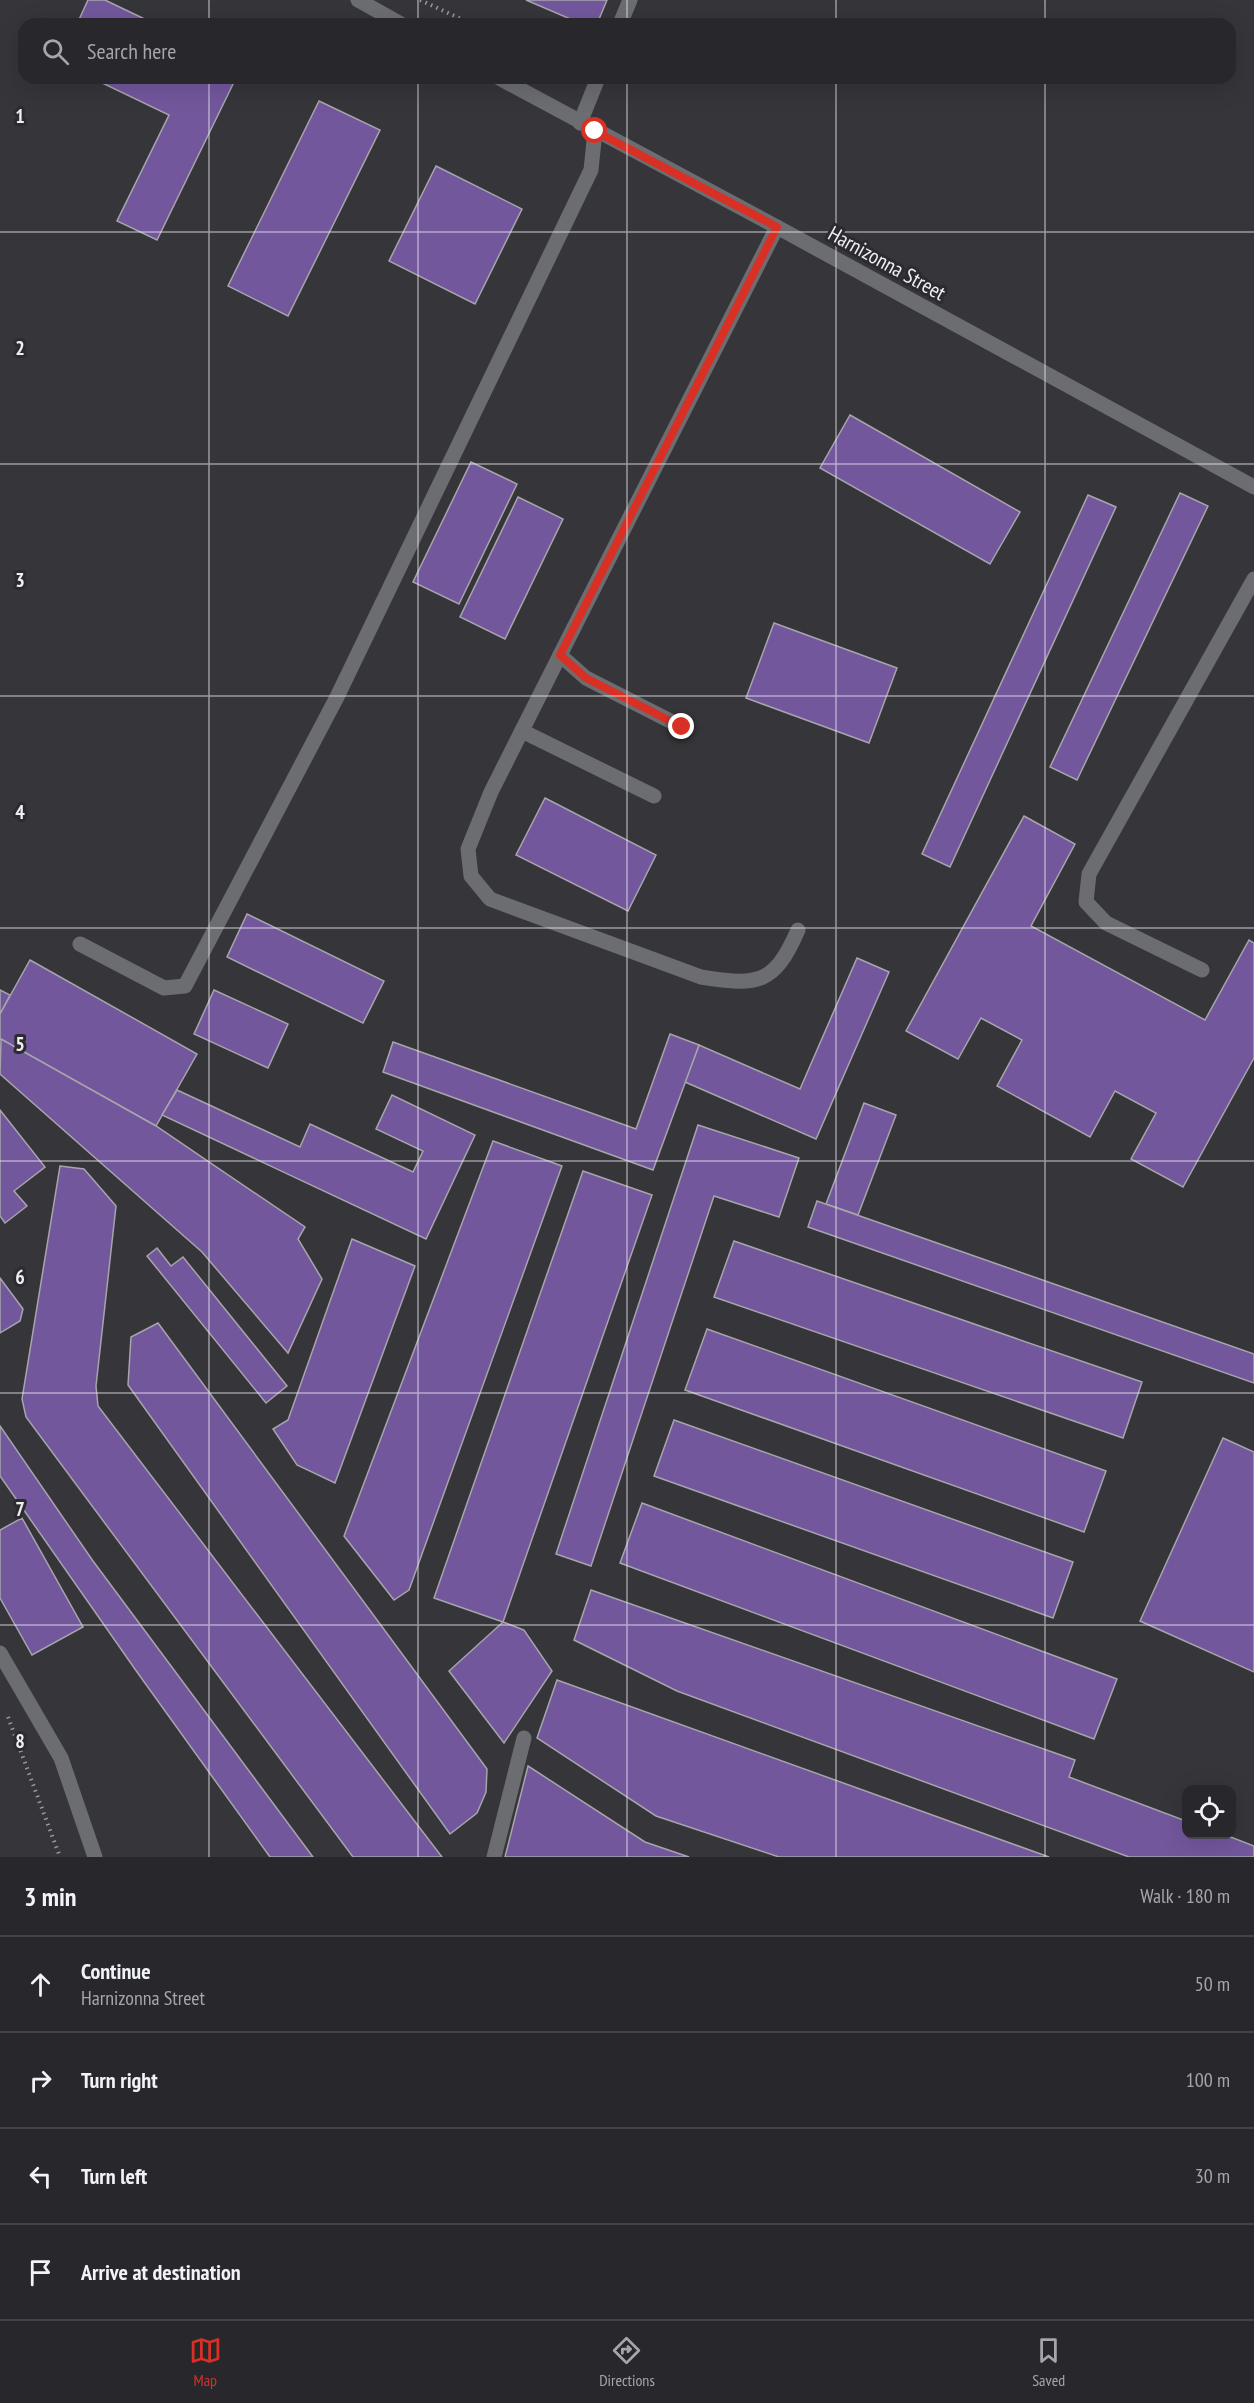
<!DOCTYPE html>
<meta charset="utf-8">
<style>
:root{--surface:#28282c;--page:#343438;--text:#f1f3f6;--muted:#a5a6a9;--line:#444448;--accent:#d93025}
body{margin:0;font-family:"PT Sans Narrow",sans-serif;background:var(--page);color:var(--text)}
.controls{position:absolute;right:18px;bottom:18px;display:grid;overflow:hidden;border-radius:12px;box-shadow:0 6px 24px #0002}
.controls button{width:54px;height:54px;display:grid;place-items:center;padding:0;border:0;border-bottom:2px solid var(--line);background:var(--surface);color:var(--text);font:30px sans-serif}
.stop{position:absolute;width:18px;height:18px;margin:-14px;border:4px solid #d93025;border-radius:50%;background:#fff}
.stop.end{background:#d93025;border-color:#fff;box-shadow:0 2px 6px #0008}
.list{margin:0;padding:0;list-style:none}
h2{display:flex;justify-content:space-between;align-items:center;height:78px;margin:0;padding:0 24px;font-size:26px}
h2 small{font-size:20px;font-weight:400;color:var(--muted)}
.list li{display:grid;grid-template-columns:39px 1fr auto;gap:18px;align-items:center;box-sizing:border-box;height:96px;padding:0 24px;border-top:2px solid var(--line)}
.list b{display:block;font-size:22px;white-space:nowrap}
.list p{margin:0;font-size:20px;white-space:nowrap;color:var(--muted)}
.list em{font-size:20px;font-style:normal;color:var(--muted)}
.icon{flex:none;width:33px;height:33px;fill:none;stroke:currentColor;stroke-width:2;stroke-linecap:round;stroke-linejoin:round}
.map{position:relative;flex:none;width:1254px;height:1857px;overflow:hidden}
.search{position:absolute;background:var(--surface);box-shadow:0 6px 24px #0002;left:18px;right:18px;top:18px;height:66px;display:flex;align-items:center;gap:15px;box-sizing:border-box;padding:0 21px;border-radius:18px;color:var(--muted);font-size:22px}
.sheet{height:462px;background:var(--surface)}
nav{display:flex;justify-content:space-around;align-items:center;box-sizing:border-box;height:84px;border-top:2px solid var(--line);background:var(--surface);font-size:16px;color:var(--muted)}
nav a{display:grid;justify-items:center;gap:3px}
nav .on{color:var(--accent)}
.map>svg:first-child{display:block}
.building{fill:#73579d;stroke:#a7a5ab;stroke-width:1.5}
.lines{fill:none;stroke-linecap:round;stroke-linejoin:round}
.path{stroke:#9a9a9d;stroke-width:4;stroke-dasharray:1.5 4.5;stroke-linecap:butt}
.service{stroke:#6c6d70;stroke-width:15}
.minor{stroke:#6c6d70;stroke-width:15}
.route{stroke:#d93025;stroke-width:8}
.grid{fill:none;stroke:#efeff2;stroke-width:1.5;stroke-opacity:0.55}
.labels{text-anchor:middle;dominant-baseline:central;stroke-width:6;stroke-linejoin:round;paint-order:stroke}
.street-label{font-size:21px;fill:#efeff2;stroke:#2b2b30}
.grid-label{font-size:20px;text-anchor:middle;font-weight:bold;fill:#efeff2;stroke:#2b2b30;stroke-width:6;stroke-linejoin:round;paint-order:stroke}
</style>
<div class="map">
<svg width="1254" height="1857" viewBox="0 0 1254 1857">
<rect width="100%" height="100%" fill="#35353a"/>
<!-- building -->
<g class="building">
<path d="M88 0H105L155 24H77Z"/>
<path d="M526 0H607L597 24H582Z"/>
<path d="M92 78H236L157 240 117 221 169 115Z"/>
<path d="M319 101 380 130 288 316 228 286Z"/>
<path d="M436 166 522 209 475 304 389 261Z"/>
<path d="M850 415 1020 512 990 564 820 468Z"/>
<path d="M471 462 517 484 459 604 413 582Z"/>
<path d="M1180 493 1208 506 1077 780 1050 767Z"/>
<path d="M1088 495 1116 507 950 867 922 854Z"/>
<path d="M518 497 563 519 505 639 460 617Z"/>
<path d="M774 623 897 668 869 743 746 698Z"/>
<path d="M545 798 656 855 628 911 516 855Z"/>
<path d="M1024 816 1075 844 1031 926 1205 1020 1249 940 1254 943V1058L1183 1187 1131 1159 1156 1113 1115 1091 1090 1137 997 1086 1022 1040 981 1018 958 1059 906 1031Z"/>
<path d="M247 914 384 981 363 1023 227 957Z"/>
<path d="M857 958 889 972 816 1139 685 1082 699 1045 800 1089Z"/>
<path d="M30 960 197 1054 156 1126 0 1039V1014Z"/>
<path d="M0 990 10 995 0 1014Z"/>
<path d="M214 990 288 1024 268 1068 194 1034Z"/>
<path d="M670 1034 699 1045 653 1170 383 1072 393 1042 636 1129Z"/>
<path d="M1 1039 156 1126 305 1227 298 1239 322 1279 288 1353 202 1252 0 1074Z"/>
<path d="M177 1090 300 1147 310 1124 413 1172 423 1151 376 1129 392 1095 475 1135 426 1239 162 1115Z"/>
<path d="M864 1103 896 1115 858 1215 826 1204Z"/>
<path d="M0 1110 45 1167 14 1191 27 1206 5 1223 0 1216Z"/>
<path d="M698 1125 799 1158 779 1217 714 1196 591 1566 556 1554Z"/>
<path d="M493 1141 562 1166 409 1590 394 1600 344 1536Z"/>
<path d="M60 1166 84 1169 116 1206 96 1386 98 1406 442 1857H353L26 1417 22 1399Z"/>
<path d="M583 1171 652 1195 503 1622 434 1598Z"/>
<path d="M817 1201 1254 1354V1383L808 1227Z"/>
<path d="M352 1239 415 1266 335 1483 297 1465 273 1429 288 1420Z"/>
<path d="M734 1241 1142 1382 1123 1438 714 1297Z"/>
<path d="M157 1248 171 1266 183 1257 287 1386 266 1403 147 1256Z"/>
<path d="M0 1278 23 1309 20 1321 0 1333Z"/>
<path d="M158 1323 487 1769 486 1792 477 1813 450 1834 128 1385 131 1337Z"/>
<path d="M707 1329 1106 1471 1084 1532 685 1390Z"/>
<path d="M674 1420 1073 1562 1053 1618 654 1476Z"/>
<path d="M0 1426 93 1561 313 1857H270L137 1672 0 1476Z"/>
<path d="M1223 1438 1254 1452V1672L1140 1621Z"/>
<path d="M642 1503 1117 1679 1094 1739 620 1563Z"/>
<path d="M22 1518 83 1627 32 1655 0 1598V1530Z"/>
<path d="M591 1590 1075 1760 1069 1777 1186 1821V1834H1223L1254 1846V1857H1129L677 1691 574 1640Z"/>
<path d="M503 1622 524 1630 552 1671 504 1743 449 1671Z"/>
<path d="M557 1680 1049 1857H779L656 1816 537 1738Z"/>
<path d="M528 1766 645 1842 689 1857H505Z"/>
</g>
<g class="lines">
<!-- path -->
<g class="path">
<path d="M420 0 472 24"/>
<path d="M8 1717 60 1857"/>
</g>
<!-- service -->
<g class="service">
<path d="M620 24 630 0"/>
<path d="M580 123 598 78"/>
<path d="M560 655 491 792 468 849 471 876 490 899 701 977C758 986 774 985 798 930"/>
<path d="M682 727 586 678 560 655 777 227"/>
<path d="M522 731 654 796"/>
<path d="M80 944 164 988 185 986 337 697 591 170 595 131"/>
<path d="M1202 970 1106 923 1086 902 1089 874 1254 579"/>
<path d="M494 1857 524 1738"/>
</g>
<!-- minor -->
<g class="minor">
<path d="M358 0 401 24"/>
<path d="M499 78 777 227 1254 487"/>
<path d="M0 1653 61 1758 95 1857"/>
</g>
</g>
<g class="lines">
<!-- route -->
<path class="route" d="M595 131 777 227 560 655 586 678 682 727"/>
</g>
<!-- grid -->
<path class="grid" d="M209 0V24M418 0V24M627 0V24M836 0V24M1045 0V24M209 78V1857M418 78V1857M627 78V1857M836 78V1857M1045 78V1857M0 232H1254M0 464H1254M0 696H1254M0 928H1254M0 1161H1254M0 1393H1254M0 1625H1254"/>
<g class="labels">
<!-- street labels -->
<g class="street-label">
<text transform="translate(887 263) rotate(29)">Harnizonna Street</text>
</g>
</g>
<g class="grid-label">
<text x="20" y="123">1</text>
<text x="20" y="355">2</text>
<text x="20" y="587">3</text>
<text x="20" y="819">4</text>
<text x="20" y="1051">5</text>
<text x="20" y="1284">6</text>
<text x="20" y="1516">7</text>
<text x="20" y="1748">8</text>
</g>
</svg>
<div class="controls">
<button><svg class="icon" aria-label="locate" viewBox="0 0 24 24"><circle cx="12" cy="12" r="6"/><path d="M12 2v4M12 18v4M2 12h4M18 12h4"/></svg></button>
</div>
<div class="stop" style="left:595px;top:131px"></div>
<div class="stop end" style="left:682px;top:727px"></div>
<div class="search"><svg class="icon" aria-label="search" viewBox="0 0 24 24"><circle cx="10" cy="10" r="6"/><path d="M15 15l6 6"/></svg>Search here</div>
</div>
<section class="sheet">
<h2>3 min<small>Walk · 180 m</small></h2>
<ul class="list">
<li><svg class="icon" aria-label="ahead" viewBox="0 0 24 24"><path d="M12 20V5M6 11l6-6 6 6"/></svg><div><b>Continue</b><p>Harnizonna Street</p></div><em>50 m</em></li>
<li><svg class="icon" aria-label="right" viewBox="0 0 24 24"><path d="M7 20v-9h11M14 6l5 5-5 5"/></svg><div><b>Turn right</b></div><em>100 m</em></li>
<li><svg class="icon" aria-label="left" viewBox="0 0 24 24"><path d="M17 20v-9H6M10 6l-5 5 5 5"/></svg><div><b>Turn left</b></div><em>30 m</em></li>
<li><svg class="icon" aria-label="arrive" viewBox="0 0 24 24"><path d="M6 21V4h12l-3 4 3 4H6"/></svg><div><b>Arrive at destination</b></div></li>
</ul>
</section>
<nav>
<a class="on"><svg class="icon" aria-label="map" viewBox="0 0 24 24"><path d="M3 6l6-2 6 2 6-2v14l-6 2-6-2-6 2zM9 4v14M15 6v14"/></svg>Map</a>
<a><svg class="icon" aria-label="directions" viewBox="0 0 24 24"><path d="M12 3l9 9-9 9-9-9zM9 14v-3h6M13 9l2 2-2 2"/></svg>Directions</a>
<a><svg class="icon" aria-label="saved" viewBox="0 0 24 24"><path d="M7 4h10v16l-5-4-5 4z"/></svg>Saved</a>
</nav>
